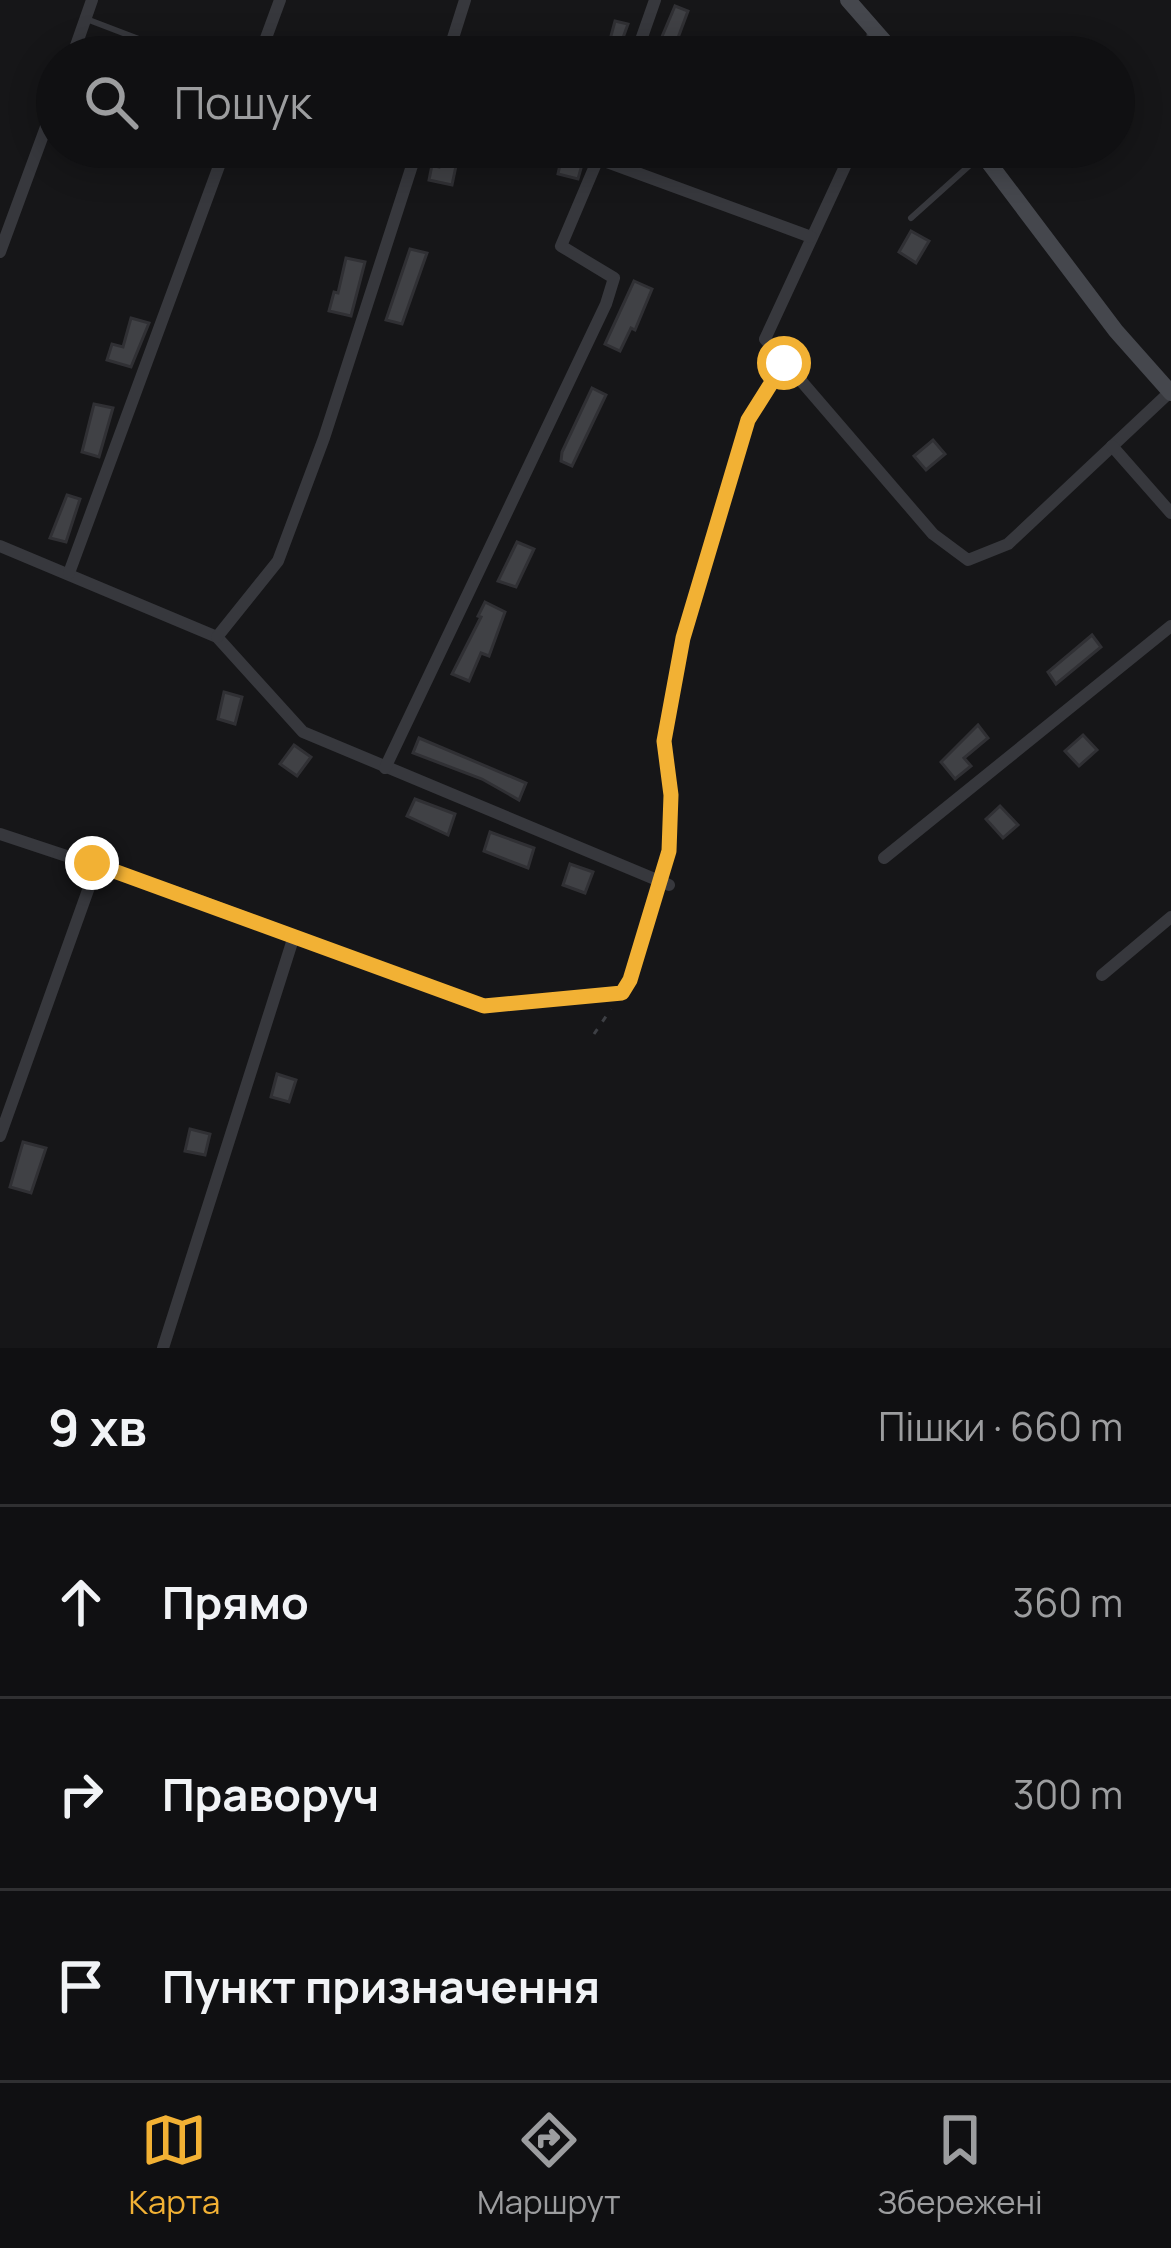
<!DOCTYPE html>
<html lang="uk">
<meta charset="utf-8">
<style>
:root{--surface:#101012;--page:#1e1e20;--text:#f1f3f6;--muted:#9c9d9f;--line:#303032;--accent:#f2b134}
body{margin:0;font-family:Manrope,sans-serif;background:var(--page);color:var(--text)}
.stop{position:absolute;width:36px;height:36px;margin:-27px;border:9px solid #f2b134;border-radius:50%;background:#fff}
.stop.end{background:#f2b134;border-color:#fff;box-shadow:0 3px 12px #0008}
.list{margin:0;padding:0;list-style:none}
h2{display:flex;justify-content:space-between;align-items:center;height:156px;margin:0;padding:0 48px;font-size:51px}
h2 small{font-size:39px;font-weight:400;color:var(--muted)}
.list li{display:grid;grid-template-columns:78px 1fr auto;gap:36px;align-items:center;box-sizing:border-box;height:192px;padding:0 48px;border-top:3px solid var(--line)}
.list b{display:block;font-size:45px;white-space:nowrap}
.list em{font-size:39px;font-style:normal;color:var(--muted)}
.icon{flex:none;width:66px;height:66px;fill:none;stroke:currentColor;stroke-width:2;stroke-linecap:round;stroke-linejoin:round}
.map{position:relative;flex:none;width:1171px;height:1348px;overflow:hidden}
.search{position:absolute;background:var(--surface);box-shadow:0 6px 30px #0003;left:36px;right:36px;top:36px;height:132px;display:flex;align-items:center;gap:30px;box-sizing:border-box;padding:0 42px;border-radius:66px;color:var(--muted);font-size:45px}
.sheet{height:732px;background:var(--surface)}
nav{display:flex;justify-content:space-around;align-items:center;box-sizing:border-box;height:168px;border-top:3px solid var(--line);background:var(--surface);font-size:33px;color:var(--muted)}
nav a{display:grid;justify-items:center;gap:6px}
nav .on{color:var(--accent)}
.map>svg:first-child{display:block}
.building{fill:#404145;stroke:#303034;stroke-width:3}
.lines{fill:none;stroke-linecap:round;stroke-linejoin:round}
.path{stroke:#3d3f44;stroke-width:3;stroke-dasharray:6 9;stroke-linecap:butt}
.service{stroke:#37383d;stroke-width:6}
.minor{stroke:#37383d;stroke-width:12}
.secondary{stroke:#45474d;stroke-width:16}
.route{stroke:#f2b134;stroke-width:15}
</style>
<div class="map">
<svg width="1171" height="1348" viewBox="0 0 1171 1348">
<rect width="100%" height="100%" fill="#161618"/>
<!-- building -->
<g class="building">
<path d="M675 6 688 11 673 51 658 46Z"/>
<path d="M615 21 628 24 616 57 592 54 595 43 608 47Z"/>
<path d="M443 147H460L452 185 429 180 432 165 439 167Z"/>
<path d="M572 147H587L578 179 558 174 561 160 568 162Z"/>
<path d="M911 231 929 241 916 263 899 252Z"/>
<path d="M410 249 427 253 402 324 386 320Z"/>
<path d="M346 258 365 262 351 316 329 311 334 292 338 293Z"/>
<path d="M634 281 652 289 635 330 631 328 620 351 605 344Z"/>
<path d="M131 318 149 323 131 367 107 360 112 344 123 347Z"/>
<path d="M592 388 606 395 572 466 561 461 562 452Z"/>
<path d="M94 404 113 408 99 457 82 452Z"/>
<path d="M933 440 945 454 926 470 914 456Z"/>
<path d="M67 495 80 499 66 542 50 538Z"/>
<path d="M517 542 534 549 516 587 498 581Z"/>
<path d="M485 602 505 612 489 656 481 653 469 681 452 674 481 617 478 616Z"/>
<path d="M1092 635 1101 647 1056 684 1048 672Z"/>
<path d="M224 692 242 697 235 724 218 719Z"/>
<path d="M978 725 988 738 964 758 971 766 955 779 941 762Z"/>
<path d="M1083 735 1097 750 1079 766 1065 751Z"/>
<path d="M419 738 526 783 519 800 482 779 413 753Z"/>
<path d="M294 745 311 757 297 776 280 764Z"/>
<path d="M415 799 455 814 448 835 407 816Z"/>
<path d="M1000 806 1018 825 1003 838 986 819Z"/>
<path d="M490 832 534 848 528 868 484 851Z"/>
<path d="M570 864 593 872 585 893 563 885Z"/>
<path d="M277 1074 296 1080 289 1102 271 1097Z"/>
<path d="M190 1129 210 1134 205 1155 185 1151Z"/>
<path d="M23 1142 46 1148 31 1193 10 1187Z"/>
</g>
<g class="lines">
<!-- path -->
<g class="path">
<path d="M663 872 669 851 671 795 664 741 683 639 748 420 777 374"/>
<path d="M630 981 657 892"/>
<path d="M594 1034 611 1009"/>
</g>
<!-- service -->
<g class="service">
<path d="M89 20 186 57"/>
<path d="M911 218 980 156"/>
</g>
<!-- minor -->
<g class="minor">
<path d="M72 57 92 0"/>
<path d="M259 57 280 0"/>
<path d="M447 57 465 0"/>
<path d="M635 57 655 0"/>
<path d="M871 57 873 29"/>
<path d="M854 147 765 339 933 534 968 560 1008 544 1170 392"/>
<path d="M599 159 811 237"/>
<path d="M0 252 57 97"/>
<path d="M1112 446 1171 513"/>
<path d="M0 546 217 637 303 732 669 885"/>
<path d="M69 573 226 147"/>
<path d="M217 637 278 561 324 438 418 147"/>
<path d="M385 768 606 304 614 278 561 246 603 147"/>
<path d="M0 834 184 895 484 1006 622 993"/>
<path d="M884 858 1171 626"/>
<path d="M1102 975 1171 917"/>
<path d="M0 1136 97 865"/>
<path d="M163 1348 294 936"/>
</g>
<!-- secondary -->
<g class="secondary">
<path d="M848 0 898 57"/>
<path d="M977 147 1116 331 1171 393"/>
</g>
</g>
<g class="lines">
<!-- route -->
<path class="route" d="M92 863 484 1006 622 993 630 980 669 851 671 795 664 741 683 638 748 420 784 363"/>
</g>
</svg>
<div class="stop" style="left:784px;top:363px"></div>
<div class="stop end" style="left:92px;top:863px"></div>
<div class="search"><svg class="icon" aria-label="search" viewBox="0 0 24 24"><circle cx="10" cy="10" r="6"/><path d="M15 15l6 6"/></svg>Пошук</div>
</div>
<section class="sheet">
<h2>9 хв<small>Пішки · 660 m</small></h2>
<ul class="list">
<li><svg class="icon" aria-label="ahead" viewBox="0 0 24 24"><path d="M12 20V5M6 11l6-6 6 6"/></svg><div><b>Прямо</b></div><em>360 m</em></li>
<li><svg class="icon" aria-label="right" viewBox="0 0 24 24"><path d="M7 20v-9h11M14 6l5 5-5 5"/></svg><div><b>Праворуч</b></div><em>300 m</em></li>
<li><svg class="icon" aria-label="arrive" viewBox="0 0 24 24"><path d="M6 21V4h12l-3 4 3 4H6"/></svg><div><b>Пункт призначення</b></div></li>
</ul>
</section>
<nav>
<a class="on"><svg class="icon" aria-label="map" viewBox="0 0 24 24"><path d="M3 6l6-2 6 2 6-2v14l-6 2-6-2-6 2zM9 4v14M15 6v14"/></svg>Карта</a>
<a><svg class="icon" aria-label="directions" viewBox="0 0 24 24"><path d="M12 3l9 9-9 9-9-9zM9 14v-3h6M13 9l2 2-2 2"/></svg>Маршрут</a>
<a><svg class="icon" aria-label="saved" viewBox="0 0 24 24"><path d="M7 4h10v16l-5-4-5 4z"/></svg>Збережені</a>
</nav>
